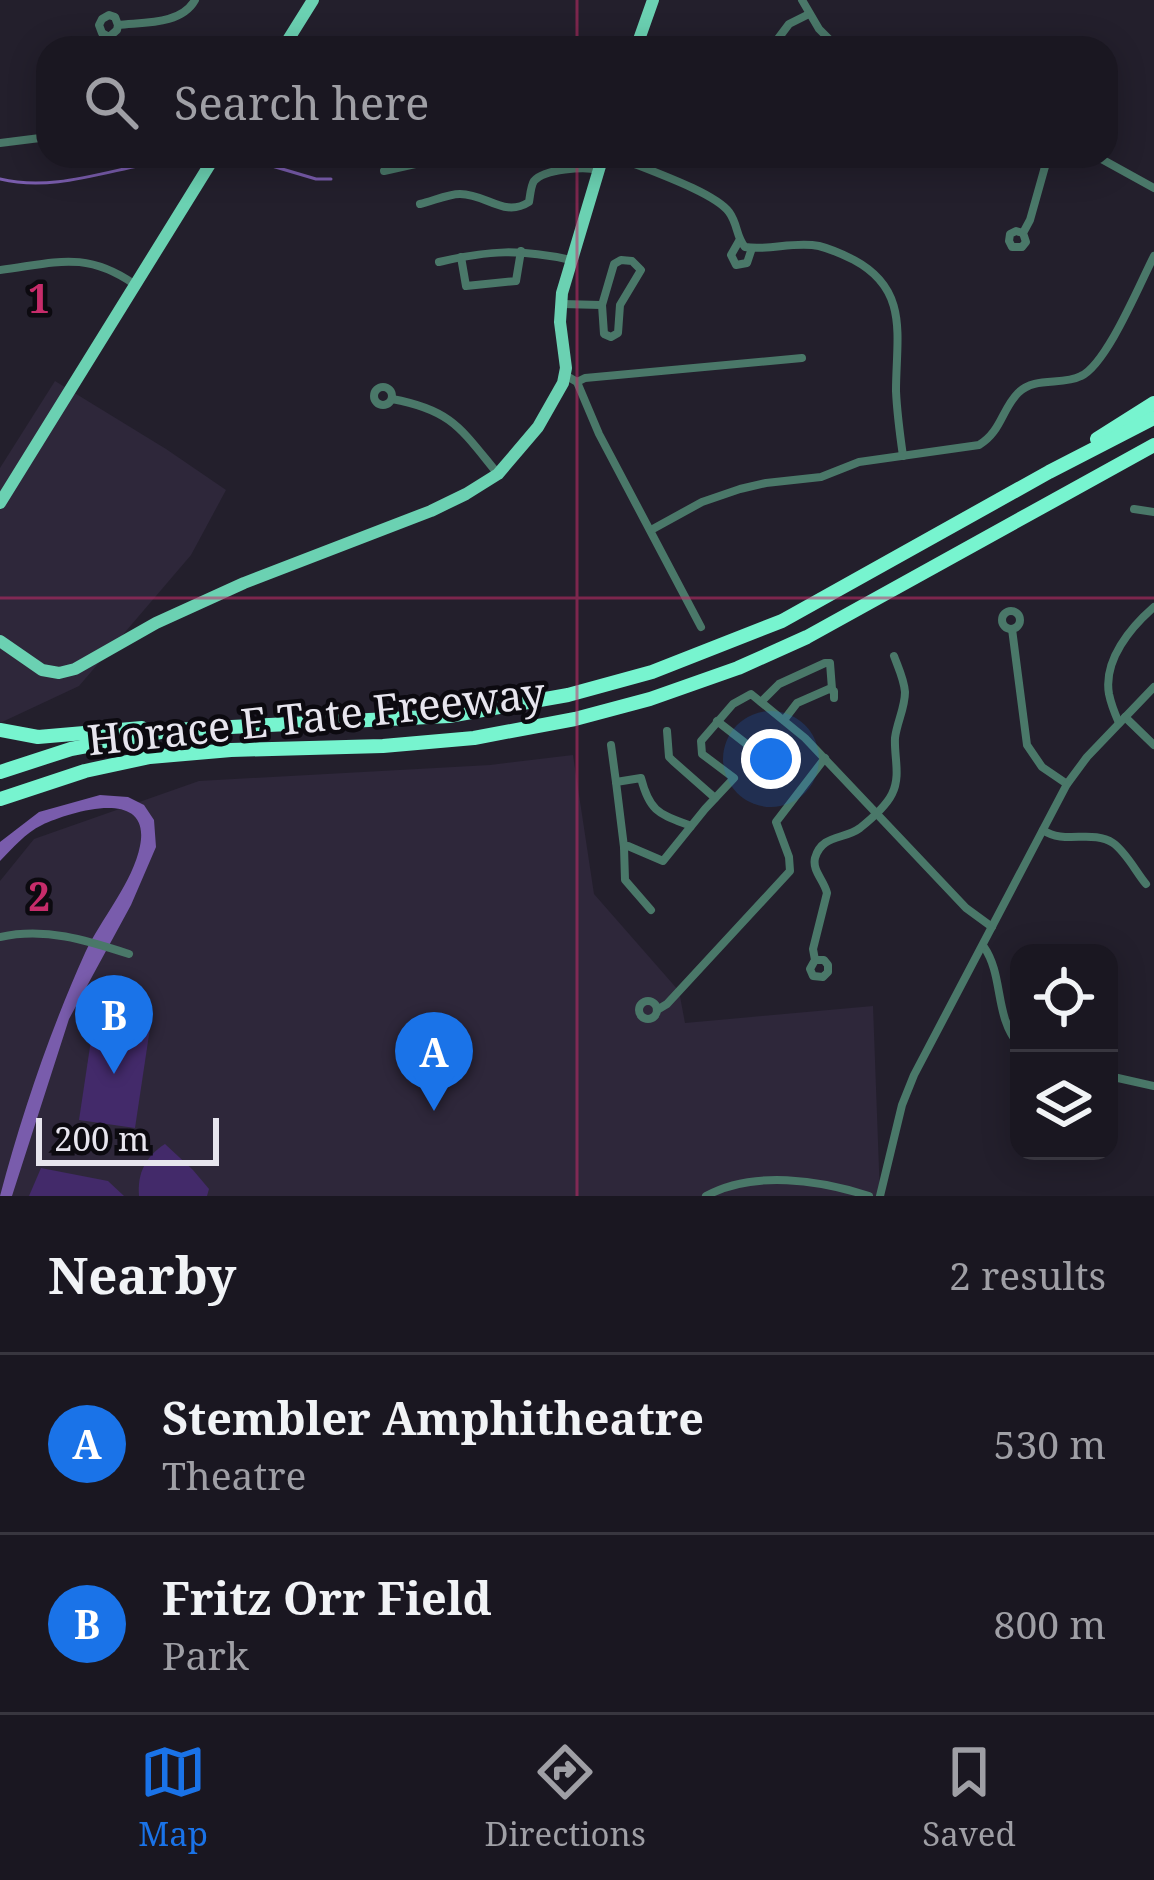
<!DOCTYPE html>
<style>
:root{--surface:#1a1721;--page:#27242e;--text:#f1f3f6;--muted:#9f9fa5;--line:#38363f;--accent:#1a73e8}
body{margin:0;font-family:"Noto Serif",serif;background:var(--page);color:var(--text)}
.controls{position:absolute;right:36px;bottom:36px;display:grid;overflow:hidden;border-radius:24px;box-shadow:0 6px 30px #0003}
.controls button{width:108px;height:108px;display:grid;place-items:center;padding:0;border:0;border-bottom:3px solid var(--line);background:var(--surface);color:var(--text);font:60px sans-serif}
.scale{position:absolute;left:36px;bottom:30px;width:183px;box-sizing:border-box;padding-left:12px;border:6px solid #e7e5ee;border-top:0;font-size:33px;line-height:42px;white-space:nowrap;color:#e7e5ee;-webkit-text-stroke:9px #0c0a10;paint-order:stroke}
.you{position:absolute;left:771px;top:759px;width:42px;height:42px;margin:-30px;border:9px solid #fff;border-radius:50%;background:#1a73e8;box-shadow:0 0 0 18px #1a73e833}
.badge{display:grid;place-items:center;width:78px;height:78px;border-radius:50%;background:var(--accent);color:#fff;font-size:39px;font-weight:700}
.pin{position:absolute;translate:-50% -99px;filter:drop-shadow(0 3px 6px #0008)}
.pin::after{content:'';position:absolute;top:63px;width:42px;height:36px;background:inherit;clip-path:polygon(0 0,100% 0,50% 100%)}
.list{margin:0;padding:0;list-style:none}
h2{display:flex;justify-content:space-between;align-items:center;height:156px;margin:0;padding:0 48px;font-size:51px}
h2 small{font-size:39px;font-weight:400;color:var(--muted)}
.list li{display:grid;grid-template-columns:78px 1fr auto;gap:36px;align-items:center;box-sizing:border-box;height:180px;padding:0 48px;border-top:3px solid var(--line)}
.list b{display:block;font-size:45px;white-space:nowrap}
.list p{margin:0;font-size:39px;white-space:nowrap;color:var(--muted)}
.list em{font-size:39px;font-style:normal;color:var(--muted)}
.icon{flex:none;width:66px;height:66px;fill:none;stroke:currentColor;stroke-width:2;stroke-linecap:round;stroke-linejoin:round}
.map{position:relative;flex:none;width:1154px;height:1196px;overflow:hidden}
.search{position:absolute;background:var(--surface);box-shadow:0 6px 30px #0003;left:36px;right:36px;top:36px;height:132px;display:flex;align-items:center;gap:30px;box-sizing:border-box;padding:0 42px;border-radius:36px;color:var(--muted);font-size:45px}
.sheet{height:516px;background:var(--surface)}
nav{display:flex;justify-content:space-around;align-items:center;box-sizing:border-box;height:168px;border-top:3px solid var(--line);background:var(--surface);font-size:33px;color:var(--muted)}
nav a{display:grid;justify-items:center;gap:6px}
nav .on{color:var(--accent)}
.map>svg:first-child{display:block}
.built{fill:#2e273a}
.green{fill:#432a6a}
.water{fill:#795cac}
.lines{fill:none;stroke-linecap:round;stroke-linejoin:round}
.stream{stroke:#795cac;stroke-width:3}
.minor{stroke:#4a7869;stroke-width:8}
.major{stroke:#6bd1b2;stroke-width:12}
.highway{stroke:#77f4cf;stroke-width:14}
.grid{fill:none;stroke:#c62c6a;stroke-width:3;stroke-opacity:0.55}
.labels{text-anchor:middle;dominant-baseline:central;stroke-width:9;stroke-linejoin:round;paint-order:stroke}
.street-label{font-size:42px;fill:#e7e5ee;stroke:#0c0a10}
.grid-label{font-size:39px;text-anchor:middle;font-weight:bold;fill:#c62c6a;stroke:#0c0a10;stroke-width:9;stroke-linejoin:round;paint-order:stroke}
</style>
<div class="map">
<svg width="1154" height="1196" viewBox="0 0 1154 1196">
<rect width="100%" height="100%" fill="#231f2c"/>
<!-- built -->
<g class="built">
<path d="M55 381 166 449 226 490 191 555 79 686 0 723V468Z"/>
<path d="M573 755 594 894 679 991 685 1023 873 1006 880 1196H0V881L34 839 199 781 490 765Z"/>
</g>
<!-- green -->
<g class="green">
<path d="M94 1020 150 1028 135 1128 79 1120Z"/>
<path d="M165 1144 193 1170 209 1189 207 1196H139C137 1173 146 1156 165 1144Z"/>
<path d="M41 1168 108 1181 124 1196H29Z"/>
</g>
<!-- water -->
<path class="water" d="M100 795 128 797 144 805 154 820 156 847 131 905 69 1019 12 1196H0C22 1113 50 1031 85 953 101 919 133 882 140 846 152 786 70 812 42 825 25 833 13 848 0 861V842L39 812Z"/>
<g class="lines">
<!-- stream -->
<g class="stream">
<path d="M220 159 272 166 316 179H331"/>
<path d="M0 179C70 196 138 154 211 158"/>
</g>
<!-- minor -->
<g class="minor">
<path d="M802 0 819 29 838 48"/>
<path d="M118 25 117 30 109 37 102 33 99 25 102 19 109 15 115 17 118 25C144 22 181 25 195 0"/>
<path d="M771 48 789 24 809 14"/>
<path d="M0 143 48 137"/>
<path d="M615 156C642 168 713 191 729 212 738 224 736 237 745 247 769 251 794 241 819 246 831 249 842 254 854 260 910 290 896 337 896 391 897 413 900 435 903 456"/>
<path d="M1096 156 1154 188"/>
<path d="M384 171 451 156"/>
<path d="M420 204C433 201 448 194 460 194 487 194 504 218 529 202 530 196 531 185 534 181 544 169 585 166 598 170"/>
<path d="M1023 233 1016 231 1010 234 1009 241 1012 247H1022L1026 242 1023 233 1030 220 1048 156"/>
<path d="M739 241 731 255 736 265 747 263 752 248"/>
<path d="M461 257 466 286 516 281 521 251"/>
<path d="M621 260 632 261 641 270 620 305 618 333 611 337 604 334 602 305 614 264Z"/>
<path d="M439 262C490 250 520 249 571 260"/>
<path d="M0 270C55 263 85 250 134 284"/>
<path d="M562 304 601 305"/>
<path d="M565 375 577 382 599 434 701 627"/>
<path d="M577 382 585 378 802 358"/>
<circle cx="383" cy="396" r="9"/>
<path d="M392 399C452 410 461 429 498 474"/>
<path d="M1134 509 1154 512"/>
<path d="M651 530 702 502 740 489 766 483 821 477 859 462 979 445C1001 432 1002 409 1018 393 1035 376 1062 386 1081 376 1107 364 1140 283 1154 256"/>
<circle cx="1011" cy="620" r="9"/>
<path d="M1012 629 1027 745 1042 767 1067 784"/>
<path d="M761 702 779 684 825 663H830L832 689"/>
<path d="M1125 717 1154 745"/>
<path d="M784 720 797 703 829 689 834 691V698"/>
<path d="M717 721 758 753"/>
<path d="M1119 723C1115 714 1111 704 1109 694 1103 660 1131 627 1154 607"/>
<path d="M667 731 669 757 673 761 715 798"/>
<path d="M611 745 616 782"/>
<path d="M1043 830C1064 845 1092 829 1113 843 1126 852 1136 872 1146 884"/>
<path d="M624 847 616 782 641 778C650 813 660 814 691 826"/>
<path d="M651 910 625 880 624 847 628 846 663 861 705 809 734 778 702 754 701 741 733 704 751 694 805 738 966 908 992 927"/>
<path d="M0 937C45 927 86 940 129 954"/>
<path d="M984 947C1004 976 994 1016 1019 1045"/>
<path d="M815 960H824L828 965V972L823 977 813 976 810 969 815 960 813 949 827 893C824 880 812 871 815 858 822 834 844 840 860 828 870 820 886 806 892 794 901 776 894 757 895 738 897 722 905 708 905 692 904 679 898 667 894 656"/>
<circle cx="648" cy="1010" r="9"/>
<path d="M657 1010 667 1004 790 871 789 857 776 822 825 758"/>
<path d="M1109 1076 1154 1086"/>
<path d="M706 1196C753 1170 820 1180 869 1196"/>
<path d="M880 1196 902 1105 914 1075 1067 784 1087 757 1154 687"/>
</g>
<!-- major -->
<g class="major">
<path d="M283 48 313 0"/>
<path d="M636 48 653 0"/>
<path d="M0 503 215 156"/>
<path d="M0 641 42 670 59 673 75 669 156 623 244 583 431 511 466 494 498 474 538 427 563 383 566 368 560 322 562 293 603 156"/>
</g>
<!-- highway -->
<g class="highway">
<path d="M1097 439 1154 403"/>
<path d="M0 730 38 737 142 728"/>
<path d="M0 772 71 749 171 730 449 716 568 695 652 672 782 621 1049 472 1154 418"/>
<path d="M0 799 85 771 150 757 231 750 383 746 474 738 575 719 650 699 738 668 807 637 1154 445"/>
</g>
</g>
<!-- grid -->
<path class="grid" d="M577 0V48M577 156V1196M0 598H1154"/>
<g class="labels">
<!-- street labels -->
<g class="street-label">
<text transform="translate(316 715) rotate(-6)">Horace E Tate Freeway</text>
</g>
</g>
<g class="grid-label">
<text x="39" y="313">1</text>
<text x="39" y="911">2</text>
</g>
</svg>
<div class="controls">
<button><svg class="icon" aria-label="locate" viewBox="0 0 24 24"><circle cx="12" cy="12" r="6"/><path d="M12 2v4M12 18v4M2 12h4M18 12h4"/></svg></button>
<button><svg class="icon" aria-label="layers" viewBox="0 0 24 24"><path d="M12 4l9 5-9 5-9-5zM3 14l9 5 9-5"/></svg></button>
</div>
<div class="scale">200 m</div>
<div class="you"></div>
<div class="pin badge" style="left:434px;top:1111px">A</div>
<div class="pin badge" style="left:114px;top:1074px">B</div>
<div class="search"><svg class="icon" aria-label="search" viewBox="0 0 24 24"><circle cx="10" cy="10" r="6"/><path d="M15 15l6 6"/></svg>Search here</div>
</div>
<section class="sheet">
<h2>Nearby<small>2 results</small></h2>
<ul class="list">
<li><span class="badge">A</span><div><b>Stembler Amphitheatre</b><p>Theatre</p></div><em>530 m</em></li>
<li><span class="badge">B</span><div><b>Fritz Orr Field</b><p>Park</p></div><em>800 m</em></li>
</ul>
</section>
<nav>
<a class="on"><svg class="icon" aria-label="map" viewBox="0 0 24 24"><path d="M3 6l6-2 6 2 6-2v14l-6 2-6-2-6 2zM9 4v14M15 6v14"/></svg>Map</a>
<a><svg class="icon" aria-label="directions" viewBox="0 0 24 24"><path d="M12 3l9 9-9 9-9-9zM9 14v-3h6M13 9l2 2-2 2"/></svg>Directions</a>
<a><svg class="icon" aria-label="saved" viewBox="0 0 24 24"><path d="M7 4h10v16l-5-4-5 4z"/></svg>Saved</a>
</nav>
